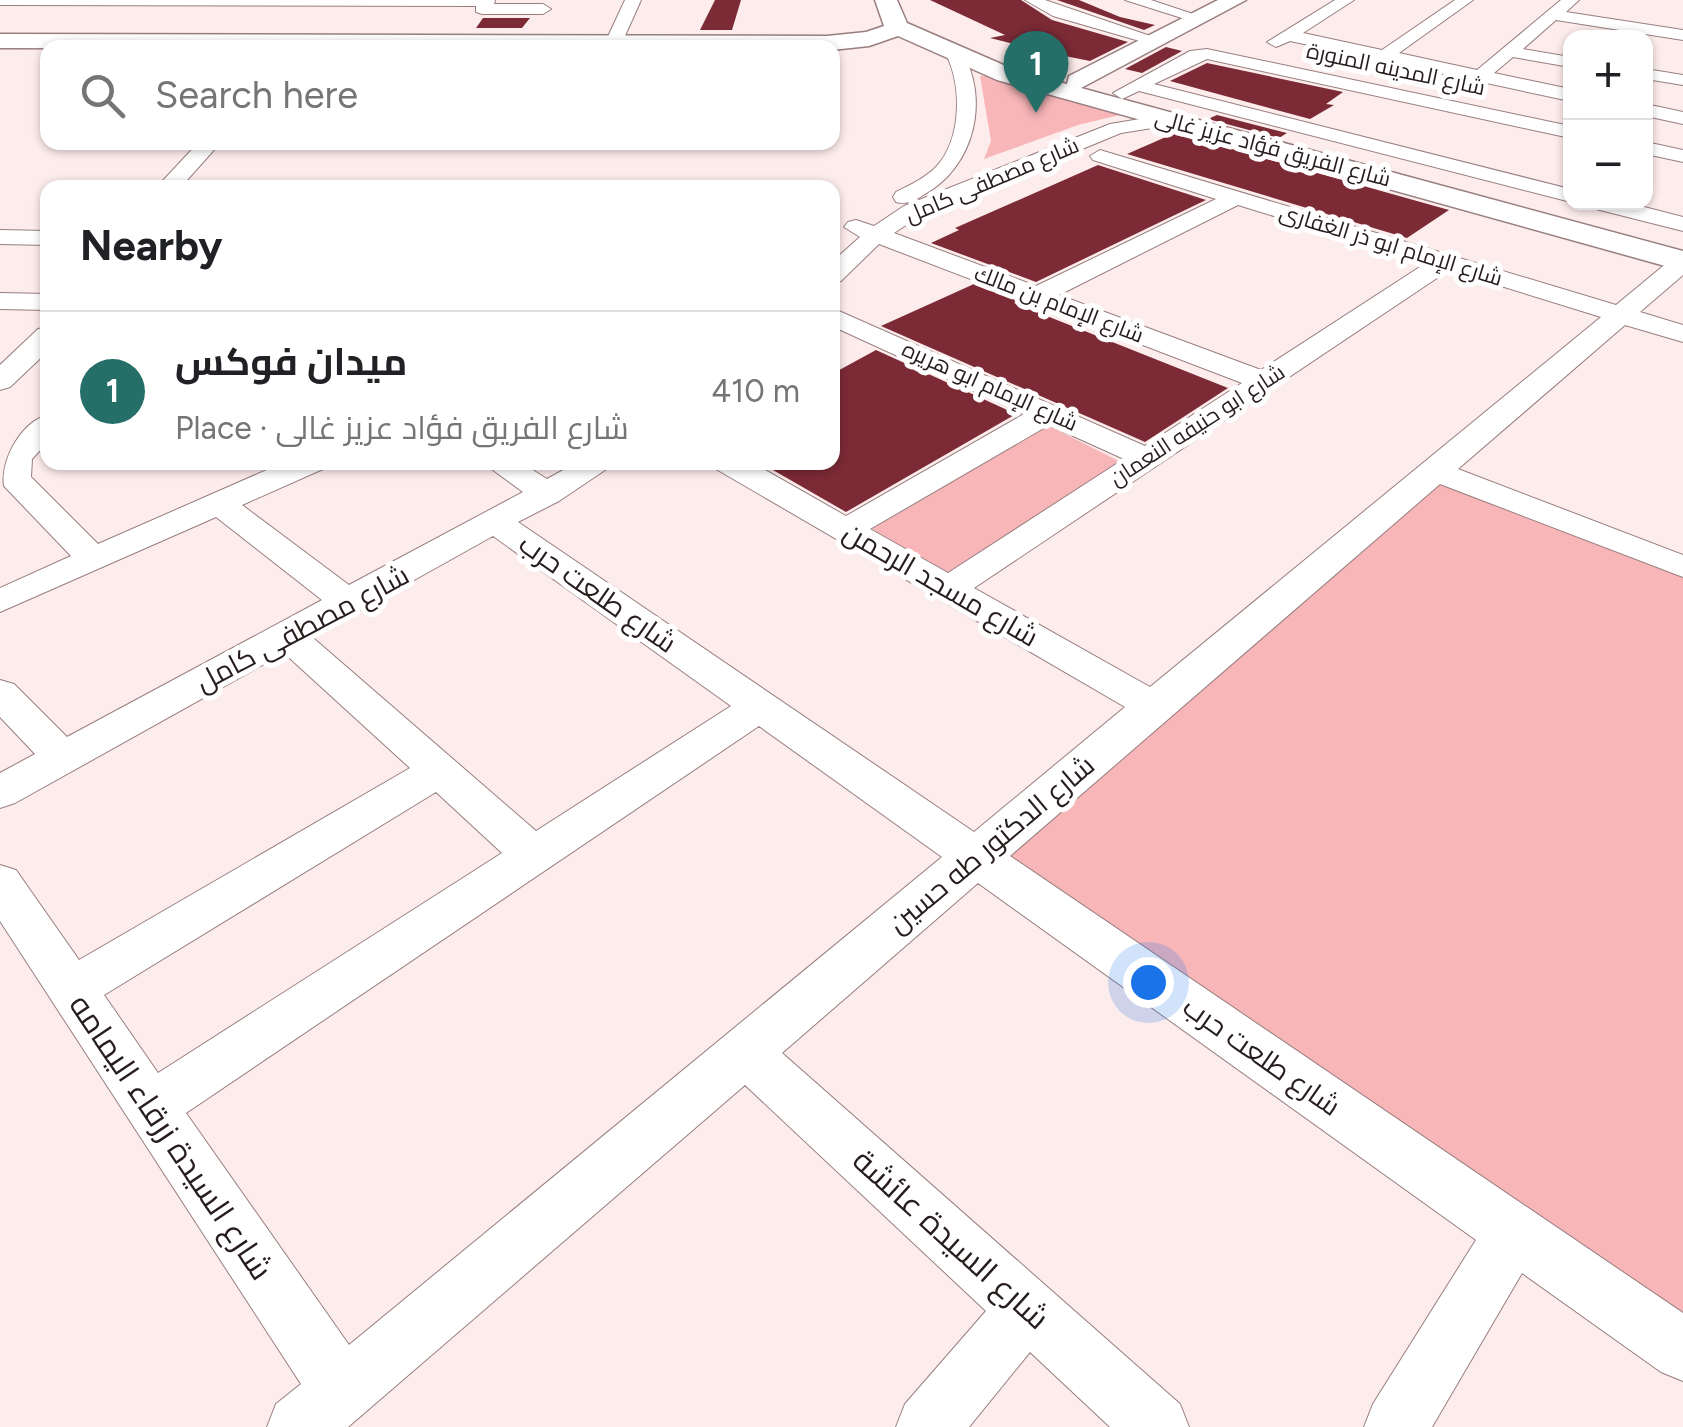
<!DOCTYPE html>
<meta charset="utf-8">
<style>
:root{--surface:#fff;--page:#f6f6f6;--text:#202124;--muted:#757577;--line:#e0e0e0;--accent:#266f69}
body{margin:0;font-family:Figtree,Cairo,sans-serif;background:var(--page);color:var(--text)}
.controls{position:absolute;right:30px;top:30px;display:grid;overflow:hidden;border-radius:20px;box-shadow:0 2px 8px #0004}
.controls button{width:90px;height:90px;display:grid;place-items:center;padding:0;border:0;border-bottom:2px solid var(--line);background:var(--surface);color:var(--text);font:50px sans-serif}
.you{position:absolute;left:1148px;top:982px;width:35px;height:35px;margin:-25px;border:8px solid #fff;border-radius:50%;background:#1a73e8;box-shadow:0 0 0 15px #1a73e833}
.badge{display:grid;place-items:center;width:65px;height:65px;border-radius:50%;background:var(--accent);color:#fff;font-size:32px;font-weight:700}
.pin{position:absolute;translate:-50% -82px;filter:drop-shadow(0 2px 5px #0008)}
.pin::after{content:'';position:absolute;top:52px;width:35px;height:30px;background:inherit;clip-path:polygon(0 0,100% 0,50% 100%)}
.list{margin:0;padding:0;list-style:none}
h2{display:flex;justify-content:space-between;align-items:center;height:130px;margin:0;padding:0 40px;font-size:42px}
h2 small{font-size:32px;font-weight:400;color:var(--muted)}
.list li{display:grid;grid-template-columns:65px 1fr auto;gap:30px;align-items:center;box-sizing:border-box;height:160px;padding:0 40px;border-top:2px solid var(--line)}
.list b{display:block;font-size:38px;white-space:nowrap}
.list p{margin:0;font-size:32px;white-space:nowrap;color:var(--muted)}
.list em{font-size:32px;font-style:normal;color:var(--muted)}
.icon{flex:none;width:55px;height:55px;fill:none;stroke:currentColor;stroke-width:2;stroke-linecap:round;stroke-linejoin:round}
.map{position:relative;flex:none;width:1683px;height:1427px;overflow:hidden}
.search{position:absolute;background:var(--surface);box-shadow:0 2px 8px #0004;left:40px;top:40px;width:800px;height:110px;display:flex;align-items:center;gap:25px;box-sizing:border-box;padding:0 35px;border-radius:20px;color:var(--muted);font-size:38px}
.panel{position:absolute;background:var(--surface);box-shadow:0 2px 8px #0004;left:40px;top:180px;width:800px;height:290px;border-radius:20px}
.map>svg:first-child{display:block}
.green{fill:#f8b6b9}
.building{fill:#7c2a35}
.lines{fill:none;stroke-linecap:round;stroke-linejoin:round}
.street-casing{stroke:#987e7f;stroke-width:2}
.secondary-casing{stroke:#987e7f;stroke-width:3}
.street{fill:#fff;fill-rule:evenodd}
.secondary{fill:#fff;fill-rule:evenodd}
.labels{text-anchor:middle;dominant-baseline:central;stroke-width:10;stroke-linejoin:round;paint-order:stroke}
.far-street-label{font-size:22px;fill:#271d1d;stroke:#fff}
.street-label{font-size:28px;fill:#271d1d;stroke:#fff}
.near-street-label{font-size:32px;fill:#271d1d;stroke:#fff}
</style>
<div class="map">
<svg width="1683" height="1427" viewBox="0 0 1683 1427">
<rect width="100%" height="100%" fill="#fdecec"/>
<!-- green -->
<g class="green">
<path d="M980 76H990L1124 114 1078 125 984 159 991 141Z"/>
<path d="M1043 423 1129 466 957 578 865 525Z"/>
<path d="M1435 471 1683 568V1350L976 857Z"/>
</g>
<!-- building -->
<g class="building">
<path d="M715 0H741L732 30H700Z"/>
<path d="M930 0H1021L1052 20 1128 42 1090 61 1055 54 990 38 1005 35Z"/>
<path d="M1057 0H1079L1120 17 1155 25 1144 30Z"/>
<path d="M483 18H530L522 28H476Z"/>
<path d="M1166 47 1182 51 1142 73 1125 69Z"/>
<path d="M1207 63 1343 92 1326 104 1334 105 1310 119 1170 81Z"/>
<path d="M1217 115 1287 133 1279 138 1208 119Z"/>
<path d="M1175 133 1449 210 1407 238 1127 154Z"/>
<path d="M1098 165 1206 200 1036 282 931 243 959 230 955 228Z"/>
<path d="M974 284 1018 301 1014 303 1228 388 1145 442 881 326Z"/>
<path d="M876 350 1016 414 846 512 759 462H832V374Z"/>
</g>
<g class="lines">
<!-- street casing -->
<g class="street-casing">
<g id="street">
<path d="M0 0H495L494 4H543L551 9 543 14H482L476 12V6L0 5Z"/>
<path d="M625 0H641L620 47H608L605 43Z"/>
<path d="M1025 0H1045L1165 41 1157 46 1053 16Z"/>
<path d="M1125 0H1151L1193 14 1185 19Z"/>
<path d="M1335 0H1354L1303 33 1382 50 1455 0H1473L1399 53 1477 70 1561 0H1579L1566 12 1683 30V40L1556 20 1523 49 1570 57V67L1513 57 1494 73 1570 89V101L1290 41 1276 47 1267 42Z"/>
<path d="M955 49 961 50C991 99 974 167 925 194 915 200 908 205 896 202L893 197 896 192C910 185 925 178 936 167 962 139 962 86 946 54Z"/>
<path d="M1207 49 1570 126V138L1207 59 1154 84 1570 189 1571 202 1139 91 1122 99 1113 93 1190 51Z"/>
<path d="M1646 69 1683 75V85L1646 79Z"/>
<path d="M1646 104 1683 112V124L1646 116Z"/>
<path d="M1170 114 1180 120 1177 124 1121 133 920 216 894 233 1036 286 1216 199 1093 160 1090 156 1100 150 1616 305 1674 257 1683 255V275L1640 312 1683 325V342L1625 325 1458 469 1683 555V577L1440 484 1010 856 1683 1313V1381L1661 1372 1522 1273 1432 1427H1364L1373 1404 1476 1240 978 883 782 1053 1180 1404 1189 1427H1110L1030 1352 969 1427H896L905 1404 986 1311 745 1085 348 1427H267L276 1404 301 1384 0 921V865L16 870 79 960 410 768 284 653 15 803 0 808V773L35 754 0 717V680L14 684 67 737 322 600 216 517 0 612V588L71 556 4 486C0 460 22 421 48 415V442L32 459 31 477 98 544 285 462H327L323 469 242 505 349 585 523 492 482 462H520L547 479 578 462H617L559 501 518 522 974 832 1125 707 716 469 712 462H751L846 516 1024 414 832 326V308L1145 446 1242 383 879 244 841 281 832 283V262L860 237 844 227 848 222 856 220 874 226 904 206 1110 124ZM1238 205 1426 263 1261 370 1059 295ZM1449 270 1601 317 1150 687 974 588ZM1049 425 1124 459 948 573 870 529ZM493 536 731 706 536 831 312 637ZM759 726 942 857 349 1345 186 1113ZM436 792 502 853 158 1073 104 995Z"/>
<path d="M199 142H221L180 188H156Z"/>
<path d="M1646 142 1683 150V162L1646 154Z"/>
<path d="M1585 202H1625L1683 217V231L1588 207Z"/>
<path d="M0 230 48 231V245L0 244Z"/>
<path d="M0 293 48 294V310L0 309Z"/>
<path d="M48 327V351L10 387 0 390V365L38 329Z"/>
</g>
</g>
<!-- secondary casing -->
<g class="secondary-casing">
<path id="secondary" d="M875 0H897L907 23 1015 70 1067 84 1069 76 1218 0H1246L1081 88 1683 251V271L997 80 898 36 869 46 832 50 0 48V34L827 36 866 32 884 26Z"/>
</g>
<!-- street -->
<use href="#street" class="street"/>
<!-- secondary -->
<use href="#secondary" class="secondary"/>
</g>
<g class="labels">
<!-- far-street labels -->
<g class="far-street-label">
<text transform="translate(1396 69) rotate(12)">شارع المدينه المنورة</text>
<text transform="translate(1273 148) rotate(15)">شارع الفريق فؤاد عزيز غالى</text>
<text transform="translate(992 180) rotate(-23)">شارع مصطفى كامل</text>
<text transform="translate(1391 245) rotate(17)">شارع الإمام ابو ذر الغفارى</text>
<text transform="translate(1059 304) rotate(21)">شارع الإمام بن مالك</text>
<text transform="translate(990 386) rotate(24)">شارع الإمام ابو هريره</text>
<text transform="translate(1197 425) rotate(-33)">شارع ابو حنيفه النعمان</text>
</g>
<!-- street labels -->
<g class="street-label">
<text transform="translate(941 584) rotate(30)">شارع مسجد الرحمن</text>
<text transform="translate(598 593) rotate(35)">شارع طلعت حرب</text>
<text transform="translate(302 628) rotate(-28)">شارع مصطفى كامل</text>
<text transform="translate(991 844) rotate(-40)">شارع الدكتور طه حسين</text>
<text transform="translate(1262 1056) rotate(35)">شارع طلعت حرب</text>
</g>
<!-- near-street labels -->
<g class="near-street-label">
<text transform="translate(171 1137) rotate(56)">شارع السيدة زرقاء اليمامه</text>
<text transform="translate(951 1239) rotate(42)">شارع السيدة عائشة</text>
</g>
</g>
</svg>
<div class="controls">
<button>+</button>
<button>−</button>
</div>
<div class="you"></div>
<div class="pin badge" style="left:1036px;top:113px">1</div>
<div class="search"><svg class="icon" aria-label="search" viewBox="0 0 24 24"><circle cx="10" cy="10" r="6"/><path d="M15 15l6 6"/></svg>Search here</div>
<section class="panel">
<h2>Nearby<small></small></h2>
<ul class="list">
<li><span class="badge">1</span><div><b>ميدان فوكس</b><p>Place · شارع الفريق فؤاد عزيز غالى</p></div><em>410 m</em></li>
</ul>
</section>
</div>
